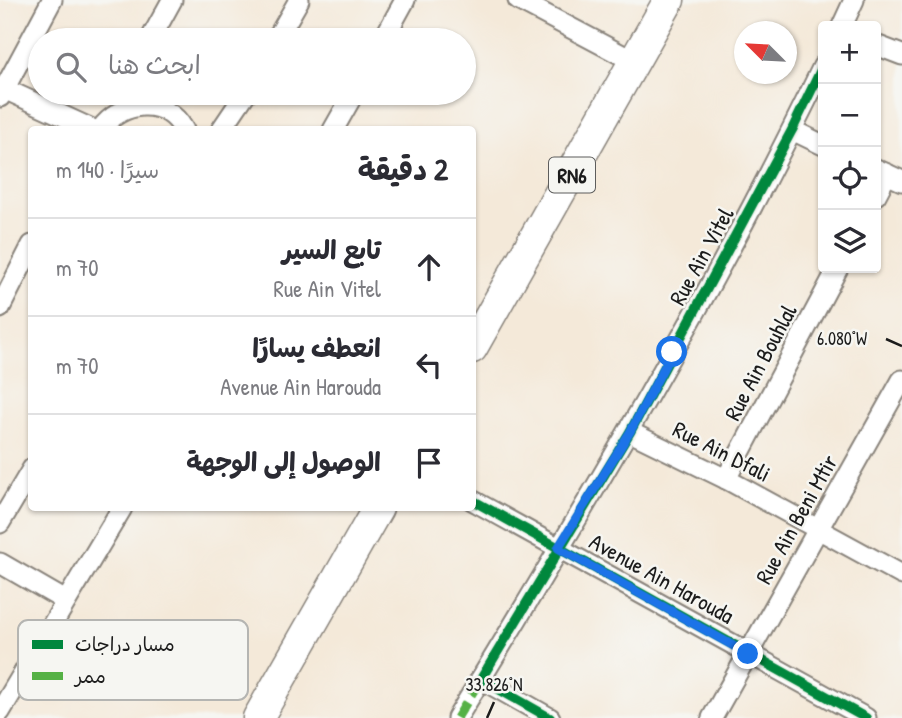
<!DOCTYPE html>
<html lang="ar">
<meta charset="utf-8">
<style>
:root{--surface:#fff;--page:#f7f7f7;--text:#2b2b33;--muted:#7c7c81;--line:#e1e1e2}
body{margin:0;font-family:"Patrick Hand","Playpen Sans Arabic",sans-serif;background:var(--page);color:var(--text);direction:rtl}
.controls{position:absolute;right:21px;top:21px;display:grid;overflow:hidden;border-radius:7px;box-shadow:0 2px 5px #0004}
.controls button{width:63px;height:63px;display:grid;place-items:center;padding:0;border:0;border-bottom:2px solid var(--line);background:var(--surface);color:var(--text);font:35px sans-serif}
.compass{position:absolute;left:734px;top:21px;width:63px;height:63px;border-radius:50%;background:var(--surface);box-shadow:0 2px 5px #0004;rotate:294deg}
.stop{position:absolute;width:21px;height:21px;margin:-16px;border:5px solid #1a73e8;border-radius:50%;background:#fff}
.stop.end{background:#1a73e8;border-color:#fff;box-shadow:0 2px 7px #0008}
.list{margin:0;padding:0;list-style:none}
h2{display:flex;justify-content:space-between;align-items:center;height:91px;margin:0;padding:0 28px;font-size:30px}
h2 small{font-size:23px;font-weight:400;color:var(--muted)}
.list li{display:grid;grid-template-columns:46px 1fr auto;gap:21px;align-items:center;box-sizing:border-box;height:98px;padding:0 28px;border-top:2px solid var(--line)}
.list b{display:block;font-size:26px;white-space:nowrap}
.list p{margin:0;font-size:23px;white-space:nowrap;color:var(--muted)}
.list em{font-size:23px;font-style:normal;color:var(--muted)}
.icon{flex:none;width:38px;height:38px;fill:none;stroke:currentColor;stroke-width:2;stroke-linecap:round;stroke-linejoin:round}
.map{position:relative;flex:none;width:902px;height:718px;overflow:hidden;direction:ltr}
.search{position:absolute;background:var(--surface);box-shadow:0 2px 5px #0004;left:28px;top:28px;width:448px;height:77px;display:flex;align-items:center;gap:18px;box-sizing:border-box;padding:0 24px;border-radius:38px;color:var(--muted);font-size:26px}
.panel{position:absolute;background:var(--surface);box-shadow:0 2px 5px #0004;left:28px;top:126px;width:448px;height:385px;border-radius:7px;direction:rtl}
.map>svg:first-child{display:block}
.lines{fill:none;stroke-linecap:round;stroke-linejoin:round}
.street-casing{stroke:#88827a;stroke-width:23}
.primary-casing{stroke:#88827a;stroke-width:33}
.street{stroke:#fff;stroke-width:19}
.primary{stroke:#fff;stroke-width:30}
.quiet{stroke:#55b145;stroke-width:9;stroke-dasharray:18 9;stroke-linecap:butt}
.cycleway-casing{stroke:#f6f6f2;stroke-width:15}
.cycleway{stroke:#00873e;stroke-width:10}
.route{stroke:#1a73e8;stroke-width:9}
.ticks{fill:none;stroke:#1c1c1c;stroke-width:2.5}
.labels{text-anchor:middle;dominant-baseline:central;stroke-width:5;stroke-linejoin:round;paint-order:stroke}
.shield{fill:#f6f6f2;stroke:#5d5d5c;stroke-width:2}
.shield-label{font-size:21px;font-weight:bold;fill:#1c1c1c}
.street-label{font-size:23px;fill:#1c1c1c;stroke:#f6f6f2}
.key{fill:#f6f6f2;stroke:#b5b5b2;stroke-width:2}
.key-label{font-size:19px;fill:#1c1c1c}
.ticks-label{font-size:18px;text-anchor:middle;fill:#1c1c1c;stroke:#f6f6f2;stroke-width:5;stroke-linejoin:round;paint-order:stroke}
</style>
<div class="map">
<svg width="902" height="718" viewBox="0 0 902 718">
<rect width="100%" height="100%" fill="#f6f6f2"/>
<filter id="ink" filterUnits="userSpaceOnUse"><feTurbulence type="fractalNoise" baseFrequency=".0143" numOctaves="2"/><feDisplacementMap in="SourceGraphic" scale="14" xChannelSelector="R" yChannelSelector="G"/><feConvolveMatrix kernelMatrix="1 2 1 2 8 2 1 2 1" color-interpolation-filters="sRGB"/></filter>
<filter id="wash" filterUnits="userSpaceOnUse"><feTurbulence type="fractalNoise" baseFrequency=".00686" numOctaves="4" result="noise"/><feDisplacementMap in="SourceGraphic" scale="28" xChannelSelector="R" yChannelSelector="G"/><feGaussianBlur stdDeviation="1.57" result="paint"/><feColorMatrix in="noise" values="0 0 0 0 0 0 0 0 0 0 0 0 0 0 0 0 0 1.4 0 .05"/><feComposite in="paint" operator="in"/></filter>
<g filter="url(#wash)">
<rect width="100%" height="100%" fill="#f4e9d9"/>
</g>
<g filter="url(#ink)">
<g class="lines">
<!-- street casing -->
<g class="street-casing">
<g id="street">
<path d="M518 0 635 62"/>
<path d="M842 26 854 0"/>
<path d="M150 40 172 0"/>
<path d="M276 40 299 0"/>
<path d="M383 40 405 0"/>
<path d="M876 45 902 55"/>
<path d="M0 87 94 130"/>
<path d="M0 97 52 0"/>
<path d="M100 130C121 101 165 95 184 130"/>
<path d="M221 130 246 93"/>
<path d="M333 130 354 93"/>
<path d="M792 130 823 145"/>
<path d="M876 169 902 181"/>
<path d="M876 195 887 174"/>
<path d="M0 308 32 245"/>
<path d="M630 432 726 479 902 575"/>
<path d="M726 479 838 268"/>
<path d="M472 500 866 718"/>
<path d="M0 523 32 469"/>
<path d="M0 563 64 600"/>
<path d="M481 679 550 718"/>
<path d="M0 712 122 508"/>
<path d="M457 718C587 505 715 290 823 66"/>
<path d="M712 718 902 380"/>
</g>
</g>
<!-- primary casing -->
<g class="primary-casing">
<g id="primary">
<path d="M472 348 669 0"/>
<path d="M258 718 378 508"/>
</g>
</g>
<!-- street -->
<use href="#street" class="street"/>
<!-- primary -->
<use href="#primary" class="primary"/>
<!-- quiet -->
<path class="quiet" d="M457 718 481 679"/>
<!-- cycleway casing -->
<g class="cycleway-casing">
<g id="cycleway">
<path d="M472 500 866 718"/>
<path d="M550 718 481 679 630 432 792 130 823 66"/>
</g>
</g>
<!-- cycleway -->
<use href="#cycleway" class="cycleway"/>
</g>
</g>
<g class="lines" filter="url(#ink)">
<!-- route -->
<path class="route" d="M672 352 630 432 558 548 748 654"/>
</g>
<!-- ticks -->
<path class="ticks" d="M886 339 902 346M487 718 494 702"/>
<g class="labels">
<!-- shield labels -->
<rect class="shield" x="549" y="157.5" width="46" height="35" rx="5"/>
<g class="shield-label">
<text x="572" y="175">RN6</text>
</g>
<!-- street labels -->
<g class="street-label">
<text transform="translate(701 256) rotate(-61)">Rue Ain Vitel</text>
<text transform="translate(760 362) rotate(-62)">Rue Ain Bouhlal</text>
<text transform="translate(722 451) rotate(27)">Rue Ain Dfali</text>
<text transform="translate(796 519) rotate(-61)">Rue Ain Beni Mtir</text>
<text transform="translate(662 578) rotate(29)">Avenue Ain Harouda</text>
</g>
</g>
<!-- legend -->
<rect x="18" y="620" width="230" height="80" rx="10" class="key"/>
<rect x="32" y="640" width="31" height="9" fill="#00873e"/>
<rect x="32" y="672" width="31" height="8" fill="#55b145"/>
<g class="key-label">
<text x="75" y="651">مسار دراجات</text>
<text x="75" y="683">ممر</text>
</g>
<g class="ticks-label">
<text x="842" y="345">6.080°W</text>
<text x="494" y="691">33.826°N</text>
</g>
</svg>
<div class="controls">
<button>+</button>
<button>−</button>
<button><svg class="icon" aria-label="locate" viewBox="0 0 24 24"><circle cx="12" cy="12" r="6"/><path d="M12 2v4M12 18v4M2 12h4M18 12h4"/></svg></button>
<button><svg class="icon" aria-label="layers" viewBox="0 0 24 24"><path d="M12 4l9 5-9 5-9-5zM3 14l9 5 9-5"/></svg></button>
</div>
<svg class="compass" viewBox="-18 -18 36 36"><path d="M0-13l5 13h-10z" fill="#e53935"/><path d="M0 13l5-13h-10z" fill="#7c7c81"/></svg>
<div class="stop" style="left:672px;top:352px"></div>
<div class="stop end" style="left:748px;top:654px"></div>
<div class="search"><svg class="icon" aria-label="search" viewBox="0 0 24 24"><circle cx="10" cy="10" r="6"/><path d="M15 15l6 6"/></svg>ابحث هنا</div>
<section class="panel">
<h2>2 دقيقة<small>سيرًا · 140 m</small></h2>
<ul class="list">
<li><svg class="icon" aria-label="ahead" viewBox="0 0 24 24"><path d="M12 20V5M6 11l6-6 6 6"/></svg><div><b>تابع السير</b><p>Rue Ain Vitel</p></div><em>70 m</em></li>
<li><svg class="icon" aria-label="left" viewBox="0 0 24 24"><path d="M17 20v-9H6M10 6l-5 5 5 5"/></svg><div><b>انعطف يسارًا</b><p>Avenue Ain Harouda</p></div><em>70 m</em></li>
<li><svg class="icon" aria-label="arrive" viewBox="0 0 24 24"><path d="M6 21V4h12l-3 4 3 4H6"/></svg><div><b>الوصول إلى الوجهة</b></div></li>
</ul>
</section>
</div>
